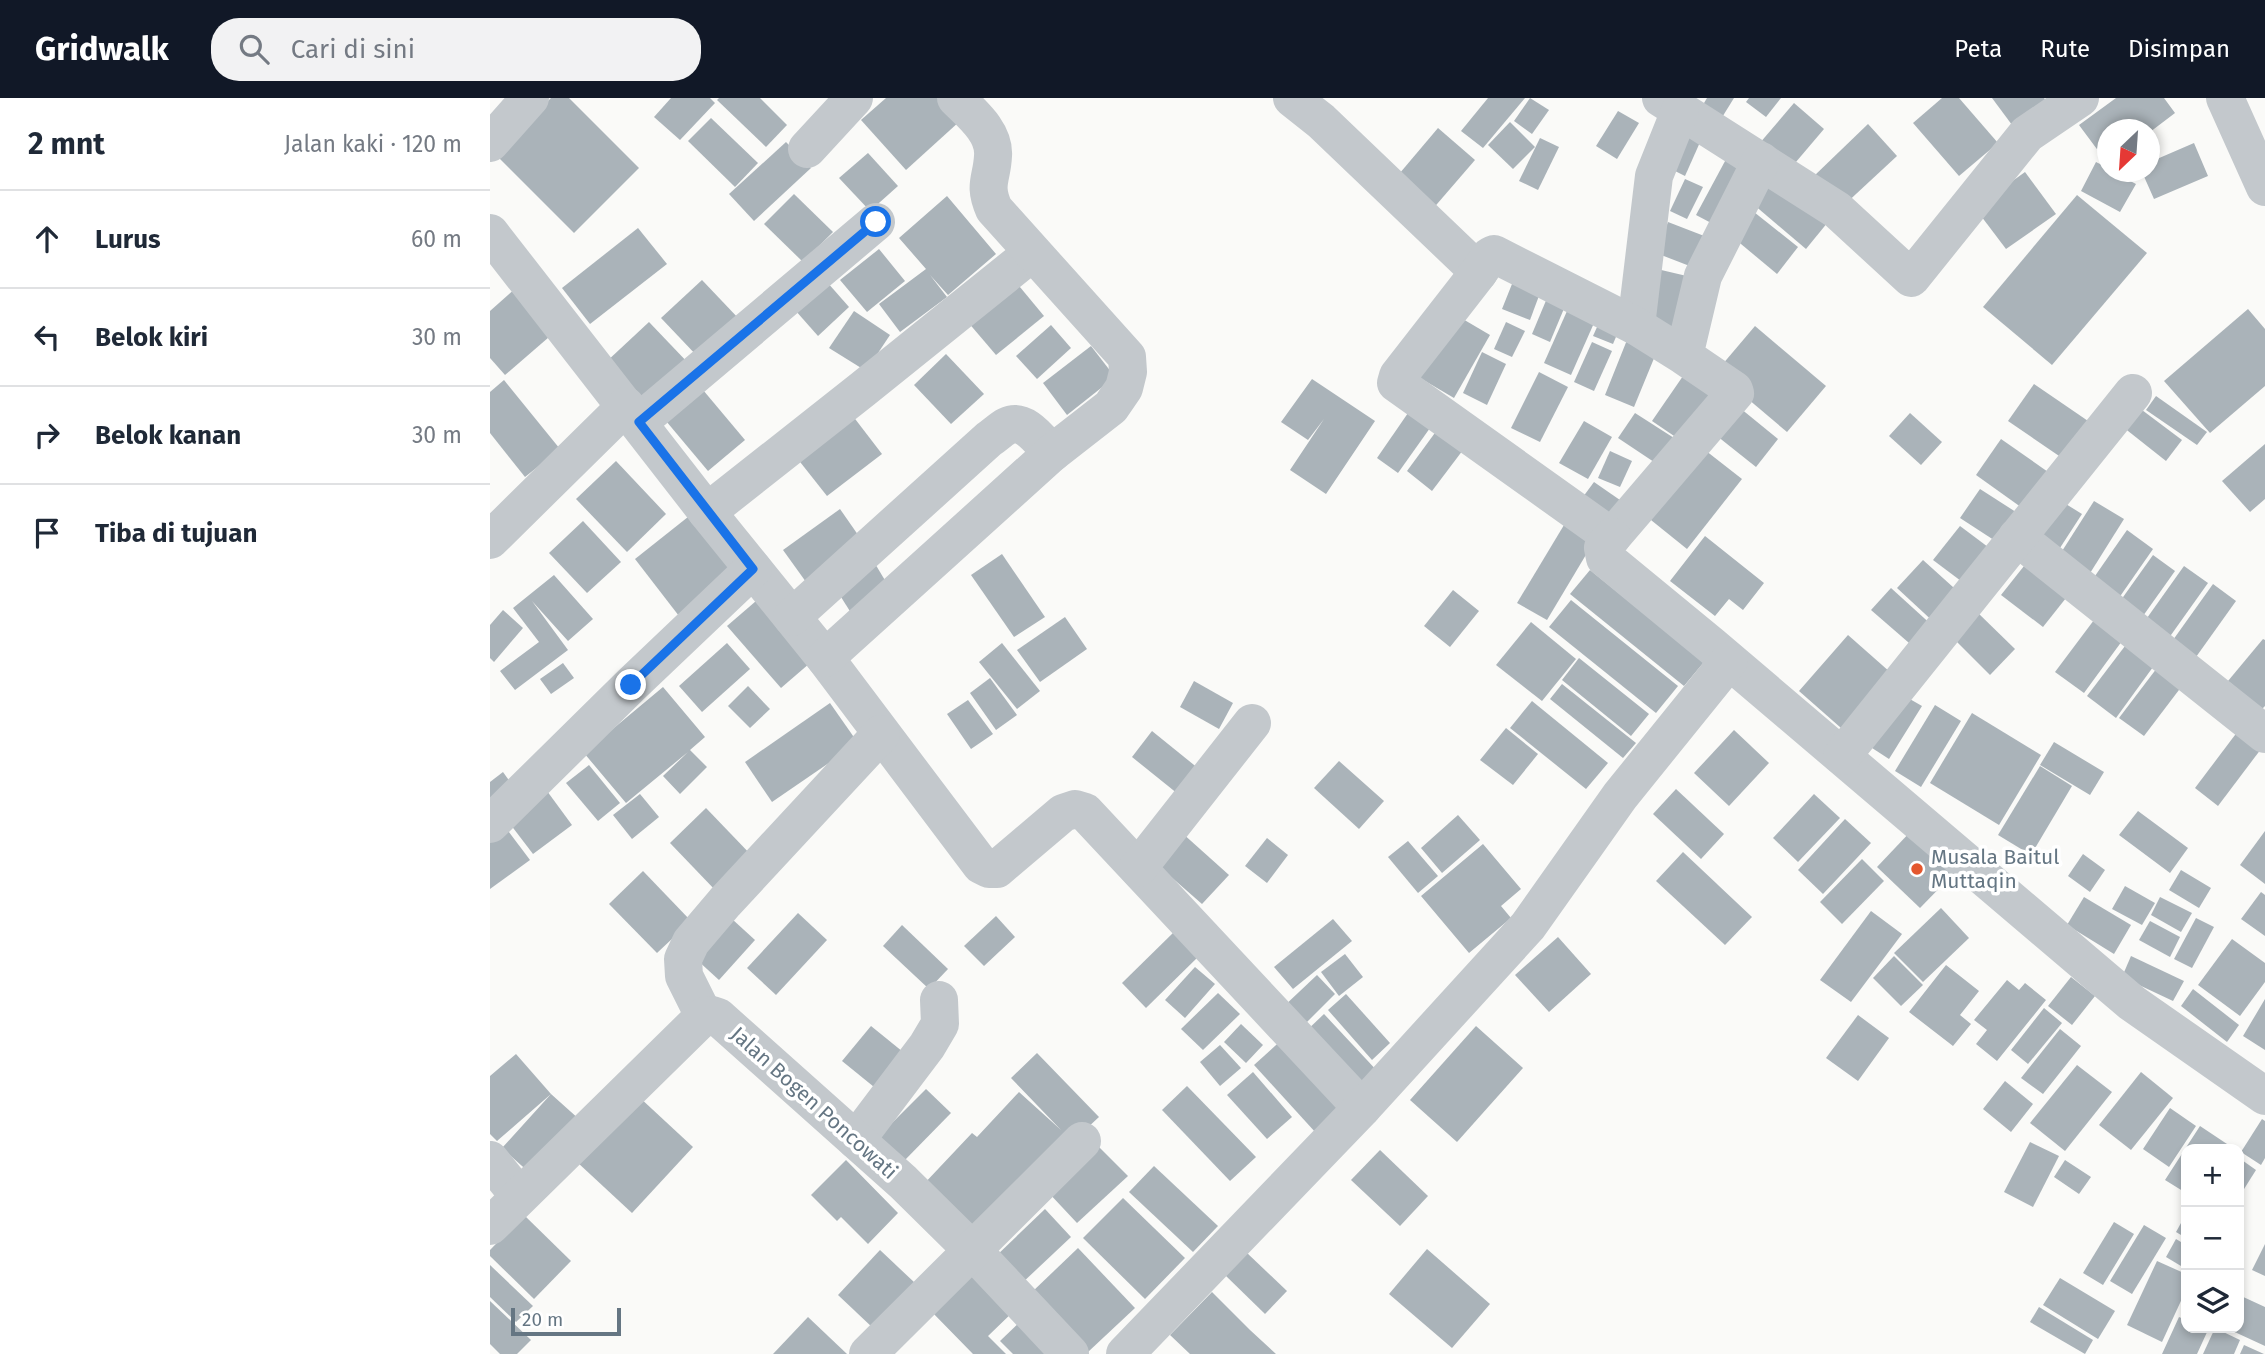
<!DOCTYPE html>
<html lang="id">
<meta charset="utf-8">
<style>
:root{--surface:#fff;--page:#f2f2f3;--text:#1f2937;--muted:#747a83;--line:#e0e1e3;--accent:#111827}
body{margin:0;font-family:"Fira Sans",sans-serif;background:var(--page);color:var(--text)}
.controls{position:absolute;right:21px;bottom:21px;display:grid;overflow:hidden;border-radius:14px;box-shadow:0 4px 10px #0003}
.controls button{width:63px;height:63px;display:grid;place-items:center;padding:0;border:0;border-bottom:2px solid var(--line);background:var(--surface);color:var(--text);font:35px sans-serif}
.compass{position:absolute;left:1607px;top:21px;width:63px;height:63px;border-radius:50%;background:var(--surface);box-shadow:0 4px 10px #0003;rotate:205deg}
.scale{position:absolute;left:21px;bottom:18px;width:110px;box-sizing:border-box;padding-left:7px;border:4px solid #657683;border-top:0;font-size:19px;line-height:24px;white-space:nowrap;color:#657683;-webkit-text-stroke:5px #fff;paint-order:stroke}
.stop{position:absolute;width:21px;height:21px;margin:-16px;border:5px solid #1a73e8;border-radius:50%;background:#fff}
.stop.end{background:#1a73e8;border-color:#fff;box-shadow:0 2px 7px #0008}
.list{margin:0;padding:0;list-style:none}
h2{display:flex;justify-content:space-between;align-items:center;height:91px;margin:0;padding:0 28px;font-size:30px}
h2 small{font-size:23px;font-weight:400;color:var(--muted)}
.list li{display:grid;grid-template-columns:46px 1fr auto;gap:21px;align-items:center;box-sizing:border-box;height:98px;padding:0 28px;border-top:2px solid var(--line)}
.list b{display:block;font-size:26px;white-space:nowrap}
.list em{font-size:23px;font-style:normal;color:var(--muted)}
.icon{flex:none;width:38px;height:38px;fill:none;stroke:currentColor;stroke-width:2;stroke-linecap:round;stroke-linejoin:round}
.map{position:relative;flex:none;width:1775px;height:1256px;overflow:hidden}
header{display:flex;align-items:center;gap:42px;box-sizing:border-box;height:98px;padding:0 35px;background:var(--accent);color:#fff}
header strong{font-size:33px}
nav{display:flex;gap:38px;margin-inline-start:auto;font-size:24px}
.search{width:490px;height:63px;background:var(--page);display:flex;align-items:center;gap:18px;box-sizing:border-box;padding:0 24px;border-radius:28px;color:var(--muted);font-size:26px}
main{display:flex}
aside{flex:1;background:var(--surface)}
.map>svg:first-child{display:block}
.building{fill:#aab3b9}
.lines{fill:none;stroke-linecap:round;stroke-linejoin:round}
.minor{stroke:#c3c8cc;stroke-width:38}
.tertiary{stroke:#c3c8cc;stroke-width:38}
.route{stroke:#1a73e8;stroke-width:9}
.poi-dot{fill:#e4572e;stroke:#fff;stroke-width:2.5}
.labels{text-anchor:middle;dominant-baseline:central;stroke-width:7;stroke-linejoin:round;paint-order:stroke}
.poi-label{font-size:21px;fill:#657683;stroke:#fff;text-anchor:start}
.street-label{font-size:21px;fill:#657683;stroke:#fff}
</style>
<header>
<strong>Gridwalk</strong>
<div class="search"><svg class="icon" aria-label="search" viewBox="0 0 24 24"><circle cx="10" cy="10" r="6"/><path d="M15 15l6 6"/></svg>Cari di sini</div>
<nav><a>Peta</a><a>Rute</a><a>Disimpan</a></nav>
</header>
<main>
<aside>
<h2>2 mnt<small>Jalan kaki · 120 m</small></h2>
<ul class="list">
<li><svg class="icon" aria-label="ahead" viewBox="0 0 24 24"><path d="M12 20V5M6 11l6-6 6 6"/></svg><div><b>Lurus</b></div><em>60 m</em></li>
<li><svg class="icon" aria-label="left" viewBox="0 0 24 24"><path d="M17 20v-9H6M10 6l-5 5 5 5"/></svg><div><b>Belok kiri</b></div><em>30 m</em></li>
<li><svg class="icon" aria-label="right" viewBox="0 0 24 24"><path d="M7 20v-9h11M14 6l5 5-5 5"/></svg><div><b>Belok kanan</b></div><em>30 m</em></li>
<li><svg class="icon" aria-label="arrive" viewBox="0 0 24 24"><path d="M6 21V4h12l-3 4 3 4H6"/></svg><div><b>Tiba di tujuan</b></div></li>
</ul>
</aside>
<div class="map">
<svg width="1775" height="1256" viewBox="0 0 1775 1256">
<rect width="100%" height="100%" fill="#fafaf8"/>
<!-- building -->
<g class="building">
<path d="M61 0H79L149 70 84 135 5 56Z"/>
<path d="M181 0H220L225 5 190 42 164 19Z"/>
<path d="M229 0H270L297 27 276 49 227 2Z"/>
<path d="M396 0H449L470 23 416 72 371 22Z"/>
<path d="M998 0H1035L993 50 971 33Z"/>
<path d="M1040 0 1059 12 1042 36 1024 23Z"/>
<path d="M1217 0H1244L1231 21 1211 10Z"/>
<path d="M1259 0H1291L1276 19 1256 4Z"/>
<path d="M1452 0H1469L1508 45 1469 78 1423 25Z"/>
<path d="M1502 0H1554L1562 10 1528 35Z"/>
<path d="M1626 0H1674L1685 15 1660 34V32H1618V66L1589 27Z"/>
<path d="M1304 5 1334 31 1300 71 1269 46Z"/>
<path d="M1128 13 1149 25 1127 61 1106 48Z"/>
<path d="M221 20 268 65 245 89 198 43Z"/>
<path d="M1020 24 1045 49 1023 71 998 47Z"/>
<path d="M1378 26 1407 58 1352 109 1323 79Z"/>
<path d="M948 30 985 62 941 113 904 82Z"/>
<path d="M1193 34 1211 42 1195 78 1177 69Z"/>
<path d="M1050 40 1069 49 1048 92 1029 83Z"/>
<path d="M296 44 321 70 264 123 239 96Z"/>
<path d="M1704 45 1718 78 1664 101 1652 74H1660V64Z"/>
<path d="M1241 52 1260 62 1225 127 1206 117Z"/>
<path d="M378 55 408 88 380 113 349 80Z"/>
<path d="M1606 64 1618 70V74H1623L1646 86 1630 114 1591 93Z"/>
<path d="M1535 74 1566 116 1516 151 1485 110Z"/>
<path d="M1286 79 1338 124 1316 151 1263 106Z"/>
<path d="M1195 81 1213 89 1197 121 1180 113Z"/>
<path d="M304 96 343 134 313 164 274 126Z"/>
<path d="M1587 97 1657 155 1562 267 1493 209Z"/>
<path d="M457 98 506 156 458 197 440 177 457 199 410 234 389 206 436 171 409 140Z"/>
<path d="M1259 110 1308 149 1287 176 1239 136Z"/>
<path d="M1178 124 1222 141 1210 172 1166 155Z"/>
<path d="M148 130 177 166 100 226 72 190Z"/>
<path d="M389 151 415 183 377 214 350 182Z"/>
<path d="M1167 171 1201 179 1189 232 1156 224Z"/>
<path d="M1026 176 1053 187 1040 222 1012 211Z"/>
<path d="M212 182 250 222 209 260 171 220Z"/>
<path d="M525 183 554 218 506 257 477 223Z"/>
<path d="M337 184 359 209 328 238 305 212Z"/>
<path d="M27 189 66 233 15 277 0 260V213Z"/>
<path d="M1060 193 1078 201 1060 244 1042 236Z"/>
<path d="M1081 204 1108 216 1081 277 1054 265Z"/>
<path d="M1758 211 1775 231V288L1720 335 1674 283Z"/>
<path d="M364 213 400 237 376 273 339 250Z"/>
<path d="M966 217 1000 237 964 300 930 280Z"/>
<path d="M1112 218 1131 227 1123 246 1103 238Z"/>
<path d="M159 224 201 268 157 309 115 265Z"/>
<path d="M1016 224 1035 233 1022 259 1004 251Z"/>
<path d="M561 227 581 250 547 281 526 258Z"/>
<path d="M1265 228 1336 288 1297 334 1226 274Z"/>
<path d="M1137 242 1167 253 1144 309 1115 297Z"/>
<path d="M1102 244 1122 253 1104 293 1084 284Z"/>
<path d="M601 248 625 279 577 317 553 285Z"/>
<path d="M992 254 1016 266 997 307 973 295Z"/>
<path d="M456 256 494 296 461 326 424 287Z"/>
<path d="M1049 274 1078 289 1050 344 1021 330Z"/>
<path d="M1193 278 1221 296 1190 342 1162 323Z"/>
<path d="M822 281 885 323 836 396 800 372 834 321 818 342 791 324Z"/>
<path d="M14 282 70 351 35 379 0 335V294Z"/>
<path d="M208 286 255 342 218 373 171 317Z"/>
<path d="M1544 286 1601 325 1575 362 1518 323Z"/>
<path d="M1666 298 1717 334 1707 347 1656 312Z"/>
<path d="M1648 309 1692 342 1676 363 1633 329Z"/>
<path d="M1250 310 1288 341 1266 369 1227 338Z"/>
<path d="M359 313 392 356 337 398 303 355Z"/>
<path d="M918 315 940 330 908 375 887 360Z"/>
<path d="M1145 315 1184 340 1167 366 1128 340Z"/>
<path d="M1420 315 1452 344 1431 367 1399 338Z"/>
<path d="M1094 323 1122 339 1098 381 1069 365Z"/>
<path d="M950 328 976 348 942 393 917 373Z"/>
<path d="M1511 341 1561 376 1535 412 1486 377Z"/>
<path d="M1775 346V401L1760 414 1732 383Z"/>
<path d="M1211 349 1252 381 1197 451 1156 418Z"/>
<path d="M1120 353 1142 363 1130 389 1108 380Z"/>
<path d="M126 363 176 416 137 454 86 401Z"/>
<path d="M1104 384 1140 409 1124 432 1087 407Z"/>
<path d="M1490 391 1529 416 1510 446 1470 420Z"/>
<path d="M1571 403 1592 416 1568 453 1548 440Z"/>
<path d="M1604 403 1634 421 1597 480 1567 461Z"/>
<path d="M350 411 373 444 316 484 293 452Z"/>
<path d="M203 415 247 472 189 518 145 461Z"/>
<path d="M93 423 131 464 97 495 59 455Z"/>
<path d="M1074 427 1103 445 1057 522 1027 505Z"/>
<path d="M1470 428 1498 449 1471 483 1443 462Z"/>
<path d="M1637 432 1663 451 1624 507 1598 488Z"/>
<path d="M1215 438 1274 485 1253 512 1239 501 1225 518 1180 483Z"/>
<path d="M512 456 555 519 524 539 481 477Z"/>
<path d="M1663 457 1685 473 1648 525 1626 509Z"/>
<path d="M1433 462 1474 499 1448 528 1407 490Z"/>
<path d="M384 464 402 494 363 518 344 488Z"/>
<path d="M1534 468 1576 500 1553 529 1511 497Z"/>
<path d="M1694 468 1718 485 1676 544 1652 527Z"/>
<path d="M1100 472 1214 564 1194 588 1080 496Z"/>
<path d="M64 477 103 521 78 543 42 503 78 552 25 592 10 573 49 544 23 510Z"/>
<path d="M1723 486 1746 503 1701 566 1678 549Z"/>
<path d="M1401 490 1445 530 1426 551 1381 512Z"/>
<path d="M963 492 989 513 960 549 934 528Z"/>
<path d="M1081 502 1188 588 1166 615 1059 529Z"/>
<path d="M266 503 320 565 291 590 237 528Z"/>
<path d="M13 512 33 530 4 564 0 560V527Z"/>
<path d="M1486 513 1525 551 1500 577 1461 538Z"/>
<path d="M575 519 597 551 550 584 527 552Z"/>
<path d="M1604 522 1632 543 1594 595 1565 574Z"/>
<path d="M1041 524 1086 561 1052 603 1006 567Z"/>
<path d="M1358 537 1409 582 1359 637 1309 593Z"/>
<path d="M1773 541 1775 542V608L1772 611 1738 583Z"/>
<path d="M237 545 260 571 212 614 189 588Z"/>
<path d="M512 545 550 593 527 611 489 564Z"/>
<path d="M1635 548 1663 569 1626 620 1597 598Z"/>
<path d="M1089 560 1159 616 1141 638 1072 582Z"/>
<path d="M73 565 84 580 61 596 50 581Z"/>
<path d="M1670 566 1695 584 1654 638 1629 620Z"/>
<path d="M500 580 527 617 506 632 480 595Z"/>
<path d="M704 583 743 605 729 631 690 609Z"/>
<path d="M1072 586 1146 645 1133 660 1060 601Z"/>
<path d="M258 588 280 611 260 630 238 608Z"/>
<path d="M173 589 215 639 200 652 217 669 190 696 173 678 198 654 136 705 94 655Z"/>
<path d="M1411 596 1432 608 1399 661 1379 648Z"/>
<path d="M478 602 503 636 481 651 457 616Z"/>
<path d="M1042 603 1118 665 1096 691 1020 630Z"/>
<path d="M340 605 368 645 282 704 255 664Z"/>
<path d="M1445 607 1471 623 1431 689 1405 673Z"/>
<path d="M1482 615 1551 657 1509 727 1440 685Z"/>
<path d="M1016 630 1048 656 1023 687 990 662Z"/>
<path d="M1244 632 1279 665 1239 708 1204 675Z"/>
<path d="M662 633 709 671 688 696 642 659Z"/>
<path d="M1748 633 1771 651 1728 708 1705 690Z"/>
<path d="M1564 644 1614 674 1600 697 1550 667Z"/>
<path d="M849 663 894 703 869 731 824 690Z"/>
<path d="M99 667 130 705 108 723 76 685Z"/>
<path d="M1550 668 1582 688 1541 757 1508 737Z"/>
<path d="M13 674 26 692 0 711V684Z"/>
<path d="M1186 691 1234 736 1211 761 1163 716Z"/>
<path d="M57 693 82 727 43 756 17 722Z"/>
<path d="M150 696 169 719 142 741 123 717Z"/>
<path d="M1324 696 1350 720 1308 764 1283 740Z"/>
<path d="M216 710 264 760 227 794 180 745Z"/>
<path d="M1648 713 1698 750 1680 775 1629 737Z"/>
<path d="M968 717 990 742 952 775 931 750Z"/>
<path d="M1355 721 1381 745 1333 796 1308 772Z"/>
<path d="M16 730 40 762 0 791V742Z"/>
<path d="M1423 731 1467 772 1430 810 1387 769Z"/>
<path d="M1775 733V786L1750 767Z"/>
<path d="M691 734 739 777 712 806 664 764Z"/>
<path d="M777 740 798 757 777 785 755 768Z"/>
<path d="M918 743 948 778 928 795 898 759Z"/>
<path d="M993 746 1031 791 1011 808 1021 820 979 855 931 798Z"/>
<path d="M1193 754 1262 819 1235 847 1166 783Z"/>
<path d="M1593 756 1615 772 1600 794 1578 778Z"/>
<path d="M1372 761 1394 783 1352 826 1330 804Z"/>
<path d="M1691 772 1721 790 1709 810 1679 792Z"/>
<path d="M153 773 201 823 167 855 119 806Z"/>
<path d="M1635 788 1665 805 1652 827 1622 811Z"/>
<path d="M1771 794 1775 797V838L1751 821Z"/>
<path d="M1594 799 1641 827 1624 856 1577 827Z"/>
<path d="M1670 799 1702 815 1691 834 1661 817Z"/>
<path d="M1451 810 1479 840 1433 884 1404 855Z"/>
<path d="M1381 813 1412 836 1361 904 1330 882Z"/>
<path d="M308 815 337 842 286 897 257 870Z"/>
<path d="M506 818 525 839 494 868 474 848Z"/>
<path d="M1706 820 1724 829 1702 870 1684 861Z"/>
<path d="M242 821 265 842 229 882 206 861Z"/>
<path d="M843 821 862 843 803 891 784 869Z"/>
<path d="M1660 823 1690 839 1680 859 1649 842Z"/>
<path d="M412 827 458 871 439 891 393 848Z"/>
<path d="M685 833 709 858 656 910 632 885Z"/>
<path d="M1068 839 1101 876 1059 914 1025 877Z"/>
<path d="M1742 841 1775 865V884L1750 918 1708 887Z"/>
<path d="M855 856 873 879 849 898 831 874Z"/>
<path d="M1404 858 1433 887 1411 908 1383 880Z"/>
<path d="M1641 858 1694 883 1683 903 1632 879Z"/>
<path d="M1456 867 1489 893 1470 917 1481 926 1463 948 1419 914Z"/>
<path d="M705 869 725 886 695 920 675 902Z"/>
<path d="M827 877 845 896 810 931 791 911Z"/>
<path d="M1581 879 1605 898 1582 927 1558 908Z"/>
<path d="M1517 882 1529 892 1535 885 1556 902 1507 963 1486 946 1497 932 1484 922Z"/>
<path d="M1703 891 1749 927 1737 944 1691 908Z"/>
<path d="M728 895 750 916 713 952 691 931Z"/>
<path d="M856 896 900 945 882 962 838 912Z"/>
<path d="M1775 901V952L1753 938Z"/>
<path d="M1554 910 1572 925 1538 966 1521 952Z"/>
<path d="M834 916 890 976 869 996 813 936Z"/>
<path d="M1368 917 1399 940 1368 983 1336 960Z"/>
<path d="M751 926 773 947 756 965 734 944Z"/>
<path d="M381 928 418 958 389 993 352 963Z"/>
<path d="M986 928 1033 970 967 1044 920 1002Z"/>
<path d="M1570 931 1591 948 1553 996 1531 980Z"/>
<path d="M796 938 858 1005 826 1035 764 967Z"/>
<path d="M730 947 751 970 730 988 710 964Z"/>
<path d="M547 955 609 1019 582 1044 488 1145 432 1088 482 1035 487 1039 529 994 571 1032 521 980Z"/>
<path d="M26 956 61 996 90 1022 41 1076 12 1050 61 996 7 1043 0 1036V978Z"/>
<path d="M1587 967 1622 994 1575 1053 1540 1025Z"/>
<path d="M763 974 802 1019 777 1041 737 997Z"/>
<path d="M1651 974 1683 1000 1641 1052 1609 1027Z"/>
<path d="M1515 983 1543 1006 1521 1034 1493 1011Z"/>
<path d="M697 988 766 1059 740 1083 672 1012Z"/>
<path d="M436 991 461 1015 413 1064 388 1039Z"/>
<path d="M148 998 203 1049 142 1115 87 1064Z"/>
<path d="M1680 1010 1706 1028 1679 1069 1653 1051Z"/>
<path d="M1772 1021 1775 1023V1060L1771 1067 1751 1054Z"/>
<path d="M1710 1028 1740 1048 1738 1051H1696V1095L1675 1082Z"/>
<path d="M1540 1044 1569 1058 1543 1109 1514 1094Z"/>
<path d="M606 1046 638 1078 587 1125 557 1093Z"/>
<path d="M890 1052 938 1098 910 1128 861 1082Z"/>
<path d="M1749 1060 1766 1072 1749 1099Z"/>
<path d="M356 1062 408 1115 378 1146 351 1119 347 1123 321 1097Z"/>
<path d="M1575 1062 1601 1079 1589 1096 1564 1079Z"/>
<path d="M664 1068 728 1128 703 1154 639 1094Z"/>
<path d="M633 1100 695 1160 655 1201 593 1140Z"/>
<path d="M555 1111 581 1139 530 1187 504 1160Z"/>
<path d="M1696 1116V1140L1686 1134Z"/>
<path d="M34 1117 81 1163 44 1201 0 1158V1152Z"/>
<path d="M1624 1124 1644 1136 1613 1187 1593 1175Z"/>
<path d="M1654 1127 1676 1140 1642 1196 1620 1183Z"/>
<path d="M1686 1141 1696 1147V1171L1676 1159Z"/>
<path d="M1775 1146V1178L1762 1172Z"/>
<path d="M588 1150 645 1210 598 1254 541 1195Z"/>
<path d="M937 1151 1000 1206 962 1250 899 1196Z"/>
<path d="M390 1152 425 1185 383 1230 348 1197Z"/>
<path d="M756 1154 797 1193 775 1216 735 1177Z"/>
<path d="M1667 1163 1696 1176V1192L1672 1244 1637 1227Z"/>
<path d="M0 1167 43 1208 26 1224 0 1199Z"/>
<path d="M483 1167 526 1211 498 1238 516 1256H483L439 1211Z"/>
<path d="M1570 1180 1625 1213 1608 1241 1553 1207Z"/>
<path d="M722 1194 760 1232 786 1256H700L680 1237Z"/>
<path d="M1749 1197 1775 1209V1248L1736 1230H1749Z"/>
<path d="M0 1203 41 1242 27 1256H10L0 1246Z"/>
<path d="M1549 1209 1603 1242 1595 1256 1540 1224Z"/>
<path d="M318 1219 357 1256H283Z"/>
<path d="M535 1219 570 1256H523L510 1243Z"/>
<path d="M1689 1219 1696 1222V1230H1713L1718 1232 1707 1256H1672Z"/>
<path d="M1725 1230 1750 1242 1744 1256H1713Z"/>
<path d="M1754 1247 1774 1256H1750Z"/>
</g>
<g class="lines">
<!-- minor -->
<g class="minor">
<path d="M802 0 831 23 989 174"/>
<path d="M1171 0 1347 112 1421 180 1537 36 1590 0"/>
<path d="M0 45 40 0"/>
<path d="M317 51 364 0"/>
<path d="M0 135 217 414 335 560 491 767 499 771H507L573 715 585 711 595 714 872 1010"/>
<path d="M1146 228 1164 78 1190 13"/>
<path d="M1194 258 1146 228 1004 156 1000 158 989 174 908 278 906 285 1122 439 1245 295 1244 292 1194 258 1213 178 1271 63"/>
<path d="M149 324 386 124"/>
<path d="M217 414 373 291 542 155"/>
<path d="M1122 439 1113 450 1115 460 1222 548 1642 905 1775 998"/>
<path d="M1527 439 1775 636"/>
<path d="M0 442 136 308"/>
<path d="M302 519 499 341C505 337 511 331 517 328 535 319 551 344 562 355"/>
<path d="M335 560 562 355 621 309 634 290 638 274 637 259 504 111C493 86 502 81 503 58 505 34 481 15 466 0"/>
<path d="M1352 658 1643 295"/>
<path d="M0 726 141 587 263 471"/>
<path d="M648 770 762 625"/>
<path d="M214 918 194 878 193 861 201 844 235 804 391 636"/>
<path d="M366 1042 437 948 450 926 449 902"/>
<path d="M0 1062 29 1098"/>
<path d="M0 1128 214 918 222 917 228 919 413 1084 483 1153 580 1256"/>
<path d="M378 1256 592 1043"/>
<path d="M635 1256 872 1010 1038 828 1130 698 1239 563"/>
</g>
<!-- tertiary -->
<path class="tertiary" d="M1735 0 1775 89"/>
</g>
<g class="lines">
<!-- route -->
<path class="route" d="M141 587 263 471 149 324 386 124"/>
</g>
<!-- markers -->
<circle class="poi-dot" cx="1427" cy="771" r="7"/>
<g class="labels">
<!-- poi labels -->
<g class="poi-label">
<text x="1441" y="759">Musala Baitul<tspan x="1441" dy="24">Muttaqin</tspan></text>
</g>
<!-- street labels -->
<g class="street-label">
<text transform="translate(324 1005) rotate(42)">Jalan Bogen Poncowati</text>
</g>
</g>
</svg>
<div class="controls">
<button>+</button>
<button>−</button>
<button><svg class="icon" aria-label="layers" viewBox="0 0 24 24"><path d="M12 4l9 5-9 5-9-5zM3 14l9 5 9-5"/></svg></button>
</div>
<svg class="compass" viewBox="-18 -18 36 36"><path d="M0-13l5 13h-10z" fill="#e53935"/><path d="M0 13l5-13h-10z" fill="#747a83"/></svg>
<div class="scale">20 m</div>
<div class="stop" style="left:386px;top:124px"></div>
<div class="stop end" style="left:141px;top:587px"></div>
</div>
</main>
